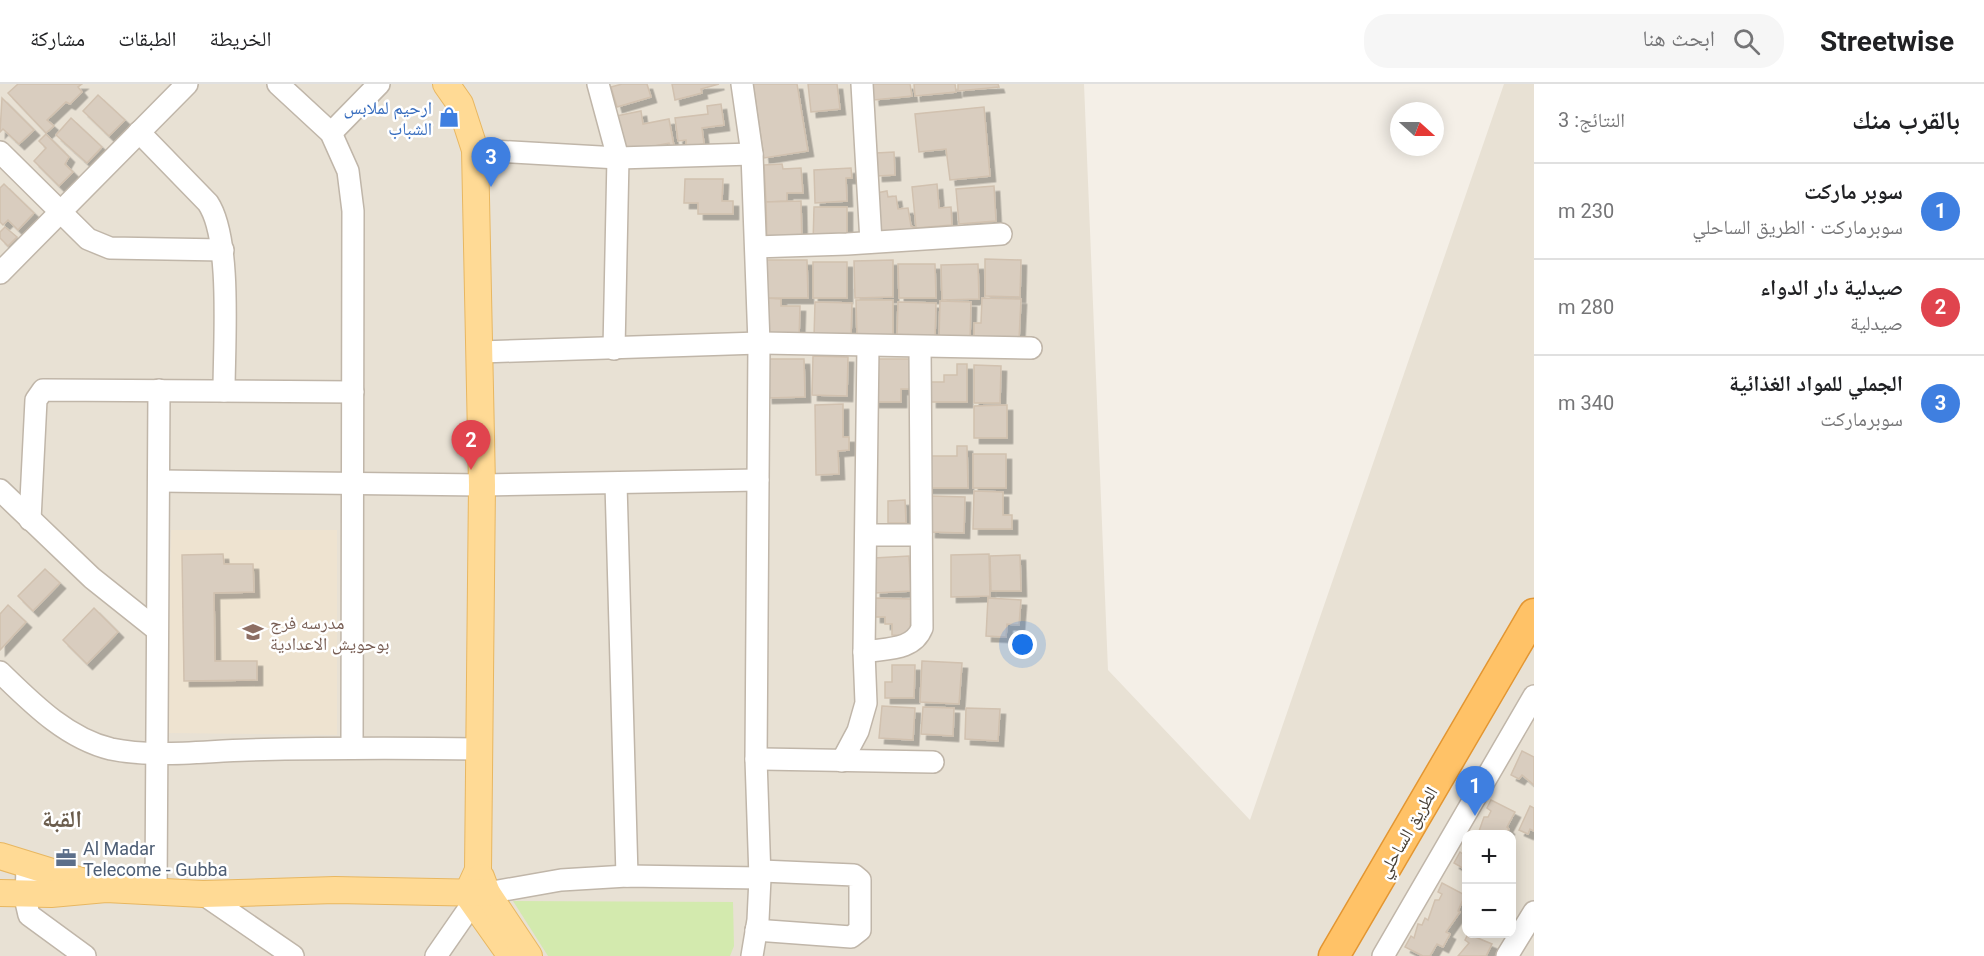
<!DOCTYPE html>
<html lang="ar">
<meta charset="utf-8">
<style>
:root{--surface:#fff;--page:#f6f6f6;--text:#202124;--muted:#757577;--line:#e0e0e0;--accent:#ff2713}
body{margin:0;font-family:Roboto,"Noto Naskh Arabic",sans-serif;background:var(--page);color:var(--text);direction:rtl}
.controls{position:absolute;right:18px;bottom:18px;display:grid;overflow:hidden;border-radius:12px;box-shadow:0 3px 15px #0003}
.controls button{width:54px;height:54px;display:grid;place-items:center;padding:0;border:0;border-bottom:2px solid var(--line);background:var(--surface);color:var(--text);font:30px sans-serif}
.compass{position:absolute;left:1390px;top:18px;width:54px;height:54px;border-radius:50%;background:var(--surface);box-shadow:0 3px 15px #0003;rotate:111deg}
.you{position:absolute;left:1023px;top:561px;width:21px;height:21px;margin:-15px;border:4px solid #fff;border-radius:50%;background:#1a73e8;box-shadow:0 0 0 9px #1a73e833}
.badge{display:grid;place-items:center;width:39px;height:39px;border-radius:50%;background:var(--accent);color:#fff;font-size:20px;font-weight:700}
.pin{position:absolute;translate:-50% -50px;filter:drop-shadow(0 2px 3px #0008)}
.pin::after{content:'';position:absolute;top:32px;width:21px;height:18px;background:inherit;clip-path:polygon(0 0,100% 0,50% 100%)}
.list{margin:0;padding:0;list-style:none}
h2{display:flex;justify-content:space-between;align-items:center;height:78px;margin:0;padding:0 24px;font-size:26px}
h2 small{font-size:20px;font-weight:400;color:var(--muted)}
.list li{display:grid;grid-template-columns:39px 1fr auto;gap:18px;align-items:center;box-sizing:border-box;height:96px;padding:0 24px;border-top:2px solid var(--line)}
.list b{display:block;font-size:22px;white-space:nowrap}
.list p{margin:0;font-size:20px;white-space:nowrap;color:var(--muted)}
.list em{font-size:20px;font-style:normal;color:var(--muted)}
.icon{flex:none;width:33px;height:33px;fill:none;stroke:currentColor;stroke-width:2;stroke-linecap:round;stroke-linejoin:round}
.map{position:relative;flex:none;width:1534px;height:872px;overflow:hidden;direction:ltr}
header{display:flex;align-items:center;gap:36px;box-sizing:border-box;height:84px;padding:0 30px;background:var(--surface);border-bottom:2px solid var(--line)}
header strong{font-size:28px}
nav{display:flex;gap:33px;margin-inline-start:auto;font-size:21px}
.search{width:420px;height:54px;background:var(--page);display:flex;align-items:center;gap:15px;box-sizing:border-box;padding:0 21px;border-radius:24px;color:var(--muted);font-size:22px}
main{display:flex}
aside{flex:1;background:var(--surface)}
.map>svg:first-child{display:block}
.residential{fill:#e8e1d4;fill-rule:evenodd}
.education{fill:#eee3d0}
.green{fill:#d3eaae}
.building{fill:#d9cdbf;stroke:#d1c1af;stroke-width:1.5;filter:url(#shadow)}
.lines{fill:none;stroke-linecap:round;stroke-linejoin:round}
.minor-casing{stroke:#c0b6a9;stroke-width:24}
.major-casing{stroke:#e8b761;stroke-width:28}
.highway-casing{stroke:#e39632;stroke-width:33}
.minor{stroke:#fff;stroke-width:21}
.major{stroke:#ffda95;stroke-width:26}
.highway{stroke:#ffc267;stroke-width:30}
.labels{text-anchor:middle;dominant-baseline:central;stroke-width:5;stroke-linejoin:round;paint-order:stroke}
.shop-label{font-size:18px;fill:#366cbe;stroke:#fff;text-anchor:end}
.education-label{font-size:18px;fill:#785e54;stroke:#fff;text-anchor:start}
.street-label{font-size:18px;fill:#473f35;stroke:#fff}
.service-label{font-size:18px;fill:#4e5e75;stroke:#fff;text-anchor:start}
.district-label{font-size:24px;font-weight:bold;fill:#6a5c4c;stroke:#fff}
</style>
<header>
<strong>Streetwise</strong>
<div class="search"><svg class="icon" aria-label="search" viewBox="0 0 24 24"><circle cx="10" cy="10" r="6"/><path d="M15 15l6 6"/></svg>ابحث هنا</div>
<nav><a>الخريطة</a><a>الطبقات</a><a>مشاركة</a></nav>
</header>
<main>
<aside>
<h2>بالقرب منك<small>النتائج: 3</small></h2>
<ul class="list">
<li><span class="badge" style="background:#3f7fe0">1</span><div><b>سوبر ماركت</b><p>سوبرماركت · الطريق الساحلي</p></div><em>230 m</em></li>
<li><span class="badge" style="background:#e0444e">2</span><div><b>صيدلية دار الدواء</b><p>صيدلية</p></div><em>280 m</em></li>
<li><span class="badge" style="background:#3f7fe0">3</span><div><b>الجملي للمواد الغذائية</b><p>سوبرماركت</p></div><em>340 m</em></li>
</ul>
</aside>
<div class="map">
<svg width="1534" height="872" viewBox="0 0 1534 872">
<defs>
<filter id="shadow"><feDropShadow dx="5.5" dy="5.5" stdDeviation="0" flood-color="#0004"/></filter>
</defs>
<rect width="100%" height="100%" fill="#f4efe7"/>
<!-- residential -->
<path class="residential" d="M0 0H1084L1108 586 1250 736 1504 0H1534V872H0ZM1466 750H1512V850H1466Z"/>
<!-- education -->
<path class="education" d="M171 446H337V651L167 649Z"/>
<!-- green -->
<path class="green" d="M513 817 733 818 734 862 730 872H548Z"/>
<!-- building -->
<g class="building">
<path d="M18 0H82L78 3 82 8 70 20 66 18 47 36 54 42 46 49 8 9Z"/>
<path d="M622 0H647L651 13 617 23 611 3Z"/>
<path d="M672 0H719L701 5 702 9 675 16Z"/>
<path d="M753 0H797L808 67 764 74Z"/>
<path d="M808 0H837L840 25 811 28Z"/>
<path d="M872 0H910L912 12 874 16Z"/>
<path d="M914 0H955L956 8 915 12Z"/>
<path d="M958 0H998L999 3 958 7Z"/>
<path d="M98 11 125 36 109 52 83 27Z"/>
<path d="M2 14 34 46 19 60 3 45 0 48Z"/>
<path d="M721 20 724 41 702 44 704 60 686 63V56L678 57 675 34 708 30 707 22Z"/>
<path d="M984 23 990 92 950 96 946 65 919 68 915 30Z"/>
<path d="M641 27 643 40 669 35 674 62 670 63 669 59 623 68 616 32Z"/>
<path d="M71 34 102 63 87 79 56 51Z"/>
<path d="M46 50 69 73 65 80 73 88 59 102 34 77 46 64 39 57Z"/>
<path d="M894 68 895 91 877 92 876 69Z"/>
<path d="M782 80 783 85 801 84 803 109H787V117L766 118 764 81Z"/>
<path d="M851 84 852 94H846L847 117 815 119 814 86Z"/>
<path d="M685 95H723L722 117H733V130H698V119H684Z"/>
<path d="M4 100 34 129 18 146 8 136 3 141 0 138V104Z"/>
<path d="M937 100 939 124 951 123 952 141 916 144 912 103Z"/>
<path d="M994 102 996 137 959 140 956 105Z"/>
<path d="M887 107 888 113 896 112 898 125 908 124 911 142 916 144 917 155 879 162 871 110Z"/>
<path d="M801 117 802 161 767 162 766 118Z"/>
<path d="M814 123H847V160H813Z"/>
<path d="M5 143 17 153 8 162 0 154V148Z"/>
<path d="M985 175 1021 176 1020 213 985 212Z"/>
<path d="M764 176H807L808 214H764Z"/>
<path d="M893 176V213L855 214 854 177Z"/>
<rect x="813" y="178" width="34" height="36"/>
<path d="M898 180H935L936 214H899Z"/>
<path d="M978 180 979 215 942 216 941 181Z"/>
<path d="M764 214 781 215V222H800L799 254 763 253Z"/>
<path d="M982 214 1021 215 1019 256 974 255V239H981Z"/>
<path d="M856 216H893V254H857Z"/>
<path d="M940 217 971 218 970 256 939 255Z"/>
<path d="M815 218 852 219 851 254 814 253Z"/>
<path d="M898 218 936 219 935 255 897 254Z"/>
<path d="M813 272 848 273 847 312 812 311Z"/>
<path d="M766 275H804L805 313 767 314Z"/>
<path d="M872 275H910V305H901V318H872Z"/>
<path d="M957 280H967V318H931V298H944V291H957Z"/>
<path d="M974 281 1001 282 1000 319H974Z"/>
<path d="M843 320V353H849V366L838 367 839 390 816 391 815 321Z"/>
<path d="M1007 321V354H974V322Z"/>
<path d="M957 362H967L968 404H927L926 372H957Z"/>
<rect x="973" y="370" width="33" height="34"/>
<path d="M974 407 1003 408V431H1012V445H973Z"/>
<path d="M931 412 965 413 964 449 930 448Z"/>
<path d="M905 416 906 439H888V417Z"/>
<path d="M223 470 224 480H253L254 508 214 509 215 577H257V596L184 597 182 471Z"/>
<path d="M989 470 990 512 951 513V471Z"/>
<path d="M1020 471 1021 507H991L990 472Z"/>
<path d="M909 472 911 507 875 509 874 474Z"/>
<path d="M45 485 60 499 33 527 18 512Z"/>
<path d="M875 514 911 515 910 552 892 551V540H885V533H875Z"/>
<path d="M988 514 1021 516 1019 541 1007 540 1006 553 986 552Z"/>
<path d="M8 521 26 538 0 566V530Z"/>
<path d="M94 524 118 548 87 580 63 556Z"/>
<path d="M922 577 962 579 959 620 920 618Z"/>
<path d="M892 581H915L914 614H885V598H892Z"/>
<path d="M882 622 915 624 913 656 879 654Z"/>
<path d="M923 623 954 624 953 652 921 650Z"/>
<path d="M966 624 1000 625 998 657 965 655Z"/>
<path d="M1522 667 1534 673V701L1522 691 1519 695 1511 691Z"/>
<path d="M1491 716 1515 728 1507 743 1509 745 1506 750H1478L1484 733H1488L1491 727 1487 724Z"/>
<path d="M1530 722 1534 724V747L1530 745 1528 750 1519 746Z"/>
<path d="M1466 758V786L1454 779 1460 768 1463 770Z"/>
<path d="M1442 799 1465 811 1458 827 1460 828 1446 848 1450 850 1443 863 1437 860 1430 872H1423L1405 863 1411 852 1414 854 1418 840 1422 841 1425 834 1428 836 1435 816H1439L1442 810 1438 808Z"/>
<path d="M1468 850 1492 860 1486 872H1458L1469 859 1465 856Z"/>
</g>
<g class="lines">
<!-- minor casing -->
<g class="minor-casing">
<g id="minor">
<path d="M278 0 331 49 348 87 353 127 352 664"/>
<path d="M598 0 618 74 614 265"/>
<path d="M742 0 752 70 759 259 756 675 760 794 758 836 752 872"/>
<path d="M862 0 871 158"/>
<path d="M139 48 208 119C232 155 224 260 224 307"/>
<path d="M331 49 379 0"/>
<path d="M475 66 618 74 752 70"/>
<path d="M0 68 88 155 110 164 223 166"/>
<path d="M757 163 847 160 1001 150"/>
<path d="M0 189 187 0"/>
<path d="M481 268 759 259 1031 264"/>
<path d="M160 397 482 401 758 396"/>
<path d="M616 400 627 792"/>
<path d="M0 406 92 494 156 545"/>
<path d="M30 436 36 316 43 306 353 308"/>
<path d="M866 451H921"/>
<path d="M864 568C886 564 913 567 922 544L920 264"/>
<path d="M0 588C32 619 66 654 111 665 154 674 204 667 248 666 325 664 403 664 480 665"/>
<path d="M756 675 933 678"/>
<path d="M842 677 858 647 866 619 864 568 868 262"/>
<path d="M27 782 26 818 29 831 85 872"/>
<path d="M156 808 159 306"/>
<path d="M487 809 561 796 627 792 760 794"/>
<path d="M203 810 293 872"/>
<path d="M756 846 851 853 860 846V796L854 791 760 787"/>
<path d="M436 872 472 820"/>
<path d="M1383 872 1534 612"/>
<path d="M1507 872 1534 828"/>
</g>
</g>
<!-- major casing -->
<g class="major-casing">
<g id="major">
<path d="M446 0 460 20 475 66 482 401 478 786 467 810 511 872"/>
<path d="M0 772 94 801"/>
<path d="M481 793 487 809 529 872"/>
<path d="M0 809 51 810 106 805 203 810 335 806 487 809"/>
</g>
</g>
<!-- highway casing -->
<g class="highway-casing">
<path id="highway" d="M1334 872 1534 530"/>
</g>
<!-- minor -->
<use href="#minor" class="minor"/>
<!-- major -->
<use href="#major" class="major"/>
<!-- highway -->
<use href="#highway" class="highway"/>
</g>
<!-- icons -->
<defs>
<g id="shop-bare" transform="scale(1.62)"><path d="M-5-2.5h2.3a2.7 3.5 0 0 1 5.4 0H5L5.5 6h-11ZM-1.5-2.5h3a1.5 2.3 0 0 0-3 0Z" fill="#3f7fe0" stroke="#fff" stroke-width="2.5" paint-order="stroke"/></g>
<g id="school-bare" transform="scale(1.62)"><path d="M0-5L7-2L0 1L-7-2ZM-4 1L0 2.5L4 1V4Q0 6-4 4Z" fill="#8d6e63" stroke="#fff" stroke-width="2.5" paint-order="stroke"/></g>
<g id="office-bare" transform="scale(1.62)"><path d="M-6-3h4V-5.5h4V-3h4V5H-6ZM-1-4.5V-3h2v-1.5ZM-6 0V1H6V0Z" fill="#5c6f8a" stroke="#fff" stroke-width="2.5" paint-order="stroke"/></g>
</defs>
<g fill-rule="evenodd">
<use href="#shop-bare" x="449" y="33"/>
<use href="#school-bare" x="253" y="548"/>
<use href="#office-bare" x="66" y="774"/>
</g>
<g class="labels">
<!-- shop labels -->
<g class="shop-label">
<text x="432" y="23">ارحيم لملابس<tspan x="432" dy="21">الشباب</tspan></text>
</g>
<!-- education labels -->
<g class="education-label">
<text x="270" y="538">مدرسه فرج<tspan x="270" dy="21">بوحويش الاعدادية</tspan></text>
</g>
<!-- street labels -->
<g class="street-label">
<text transform="translate(1407 748) rotate(-60)">الطريق الساحلي</text>
</g>
<!-- service labels -->
<g class="service-label">
<text x="83" y="764">Al Madar<tspan x="83" dy="21">Telecome - Gubba</tspan></text>
</g>
<!-- district labels -->
<g class="district-label">
<text x="62" y="735">القبة</text>
</g>
</g>
</svg>
<div class="controls">
<button>+</button>
<button>−</button>
</div>
<svg class="compass" viewBox="-18 -18 36 36"><path d="M0-13l5 13h-10z" fill="#e53935"/><path d="M0 13l5-13h-10z" fill="#757577"/></svg>
<div class="you"></div>
<div class="pin badge" style="left:1475px;top:732px;background:#3f7fe0">1</div>
<div class="pin badge" style="left:471px;top:386px;background:#e0444e">2</div>
<div class="pin badge" style="left:491px;top:103px;background:#3f7fe0">3</div>
</div>
</main>
